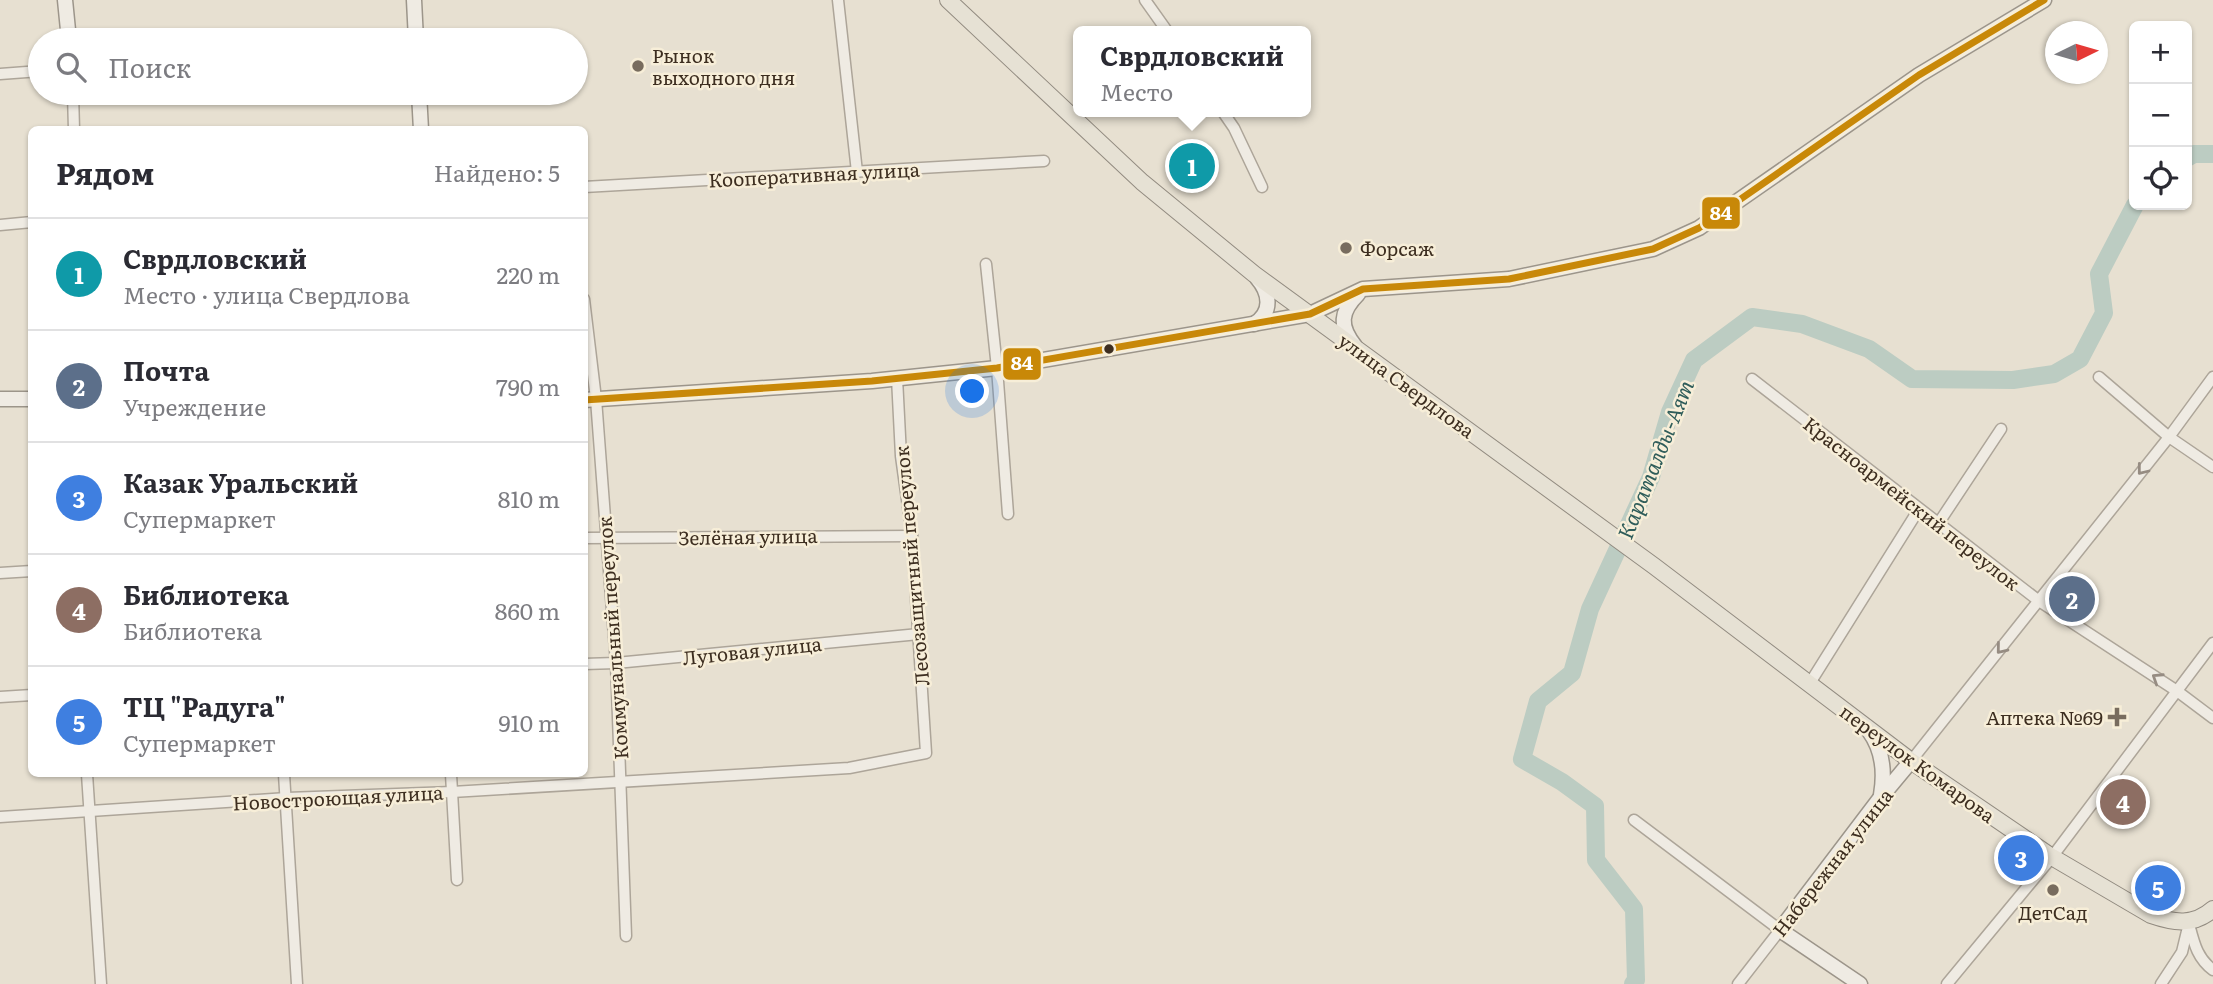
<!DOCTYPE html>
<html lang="ru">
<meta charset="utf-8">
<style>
:root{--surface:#fff;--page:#f2f2f3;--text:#2b2b33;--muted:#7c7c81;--line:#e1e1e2;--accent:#ea580c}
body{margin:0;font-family:Literata,serif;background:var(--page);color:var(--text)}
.controls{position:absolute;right:21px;top:21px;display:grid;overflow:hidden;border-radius:10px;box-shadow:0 2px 5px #0004}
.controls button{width:63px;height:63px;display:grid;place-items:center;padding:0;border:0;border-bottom:2px solid var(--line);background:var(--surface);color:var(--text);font:35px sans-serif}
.compass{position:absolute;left:2045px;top:21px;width:63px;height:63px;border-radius:50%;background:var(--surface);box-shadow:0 2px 5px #0004;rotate:85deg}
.you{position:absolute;left:973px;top:392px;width:24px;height:24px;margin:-18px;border:5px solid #fff;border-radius:50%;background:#1a73e8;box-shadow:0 0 0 10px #1a73e833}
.badge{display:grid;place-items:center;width:46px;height:46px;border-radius:50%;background:var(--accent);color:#fff;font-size:23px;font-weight:700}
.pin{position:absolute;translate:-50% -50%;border:4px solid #fff;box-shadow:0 2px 7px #0006}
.popup{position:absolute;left:1073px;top:26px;width:238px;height:91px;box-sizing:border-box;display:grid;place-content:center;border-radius:10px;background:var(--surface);filter:drop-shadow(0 2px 5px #0005);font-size:23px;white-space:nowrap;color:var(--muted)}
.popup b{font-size:26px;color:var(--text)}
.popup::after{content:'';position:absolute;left:50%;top:100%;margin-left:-14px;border:14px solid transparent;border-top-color:var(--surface)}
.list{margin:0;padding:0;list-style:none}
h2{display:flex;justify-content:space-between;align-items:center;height:91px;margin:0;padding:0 28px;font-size:30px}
h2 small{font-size:23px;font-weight:400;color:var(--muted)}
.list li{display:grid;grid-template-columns:46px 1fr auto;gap:21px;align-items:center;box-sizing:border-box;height:112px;padding:0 28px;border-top:2px solid var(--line)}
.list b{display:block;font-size:26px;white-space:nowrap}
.list p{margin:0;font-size:23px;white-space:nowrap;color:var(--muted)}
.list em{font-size:23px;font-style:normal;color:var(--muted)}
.icon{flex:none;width:38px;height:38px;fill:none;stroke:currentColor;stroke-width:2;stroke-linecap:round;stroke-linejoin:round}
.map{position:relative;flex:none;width:2213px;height:984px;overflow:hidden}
.search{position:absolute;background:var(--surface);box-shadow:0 2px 5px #0004;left:28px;top:28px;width:560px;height:77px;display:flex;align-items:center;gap:18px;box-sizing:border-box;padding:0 24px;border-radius:38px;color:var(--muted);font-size:26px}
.panel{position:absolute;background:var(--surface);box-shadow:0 2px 5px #0004;left:28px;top:126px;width:560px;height:651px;border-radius:10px}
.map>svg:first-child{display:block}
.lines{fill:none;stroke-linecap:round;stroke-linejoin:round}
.river{stroke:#bcccc2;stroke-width:18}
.street-casing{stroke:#ada599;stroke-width:13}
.secondary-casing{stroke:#9c958a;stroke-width:17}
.primary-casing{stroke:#928b80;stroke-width:18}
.street{stroke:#efebe3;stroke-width:10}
.secondary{stroke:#efebe3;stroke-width:14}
.primary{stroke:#e6e1d4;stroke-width:16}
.bus-1-casing{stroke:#f7eed8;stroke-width:12}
.bus-1{stroke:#c88808;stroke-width:7}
.oneway{stroke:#968c82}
.poi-dot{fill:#786c5e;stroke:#f7eed8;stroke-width:2.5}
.bus-dot{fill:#3d2e20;stroke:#f7eed8;stroke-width:2.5}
.labels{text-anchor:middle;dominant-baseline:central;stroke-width:5;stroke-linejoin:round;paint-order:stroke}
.poi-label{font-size:19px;fill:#3d2e20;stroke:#f7eed8;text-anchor:start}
.street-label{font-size:19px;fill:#3d2e20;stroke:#f7eed8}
.water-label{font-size:21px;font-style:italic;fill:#2f5d5a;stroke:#f7eed8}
.line-badge{stroke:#f7eed8;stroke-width:2.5}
.badge-label{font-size:19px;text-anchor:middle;font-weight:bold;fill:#fff}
</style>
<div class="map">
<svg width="2213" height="984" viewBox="0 0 2213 984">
<rect width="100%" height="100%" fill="#e7e0d1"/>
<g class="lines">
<!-- river -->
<g class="river">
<path d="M2187 158 2194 154H2213"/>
<path d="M1633 984 1636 980 1634 909 1596 860 1595 806 1562 782 1522 759 1538 701 1572 673 1590 609 1651 477 1670 412 1694 360 1752 317 1802 324 1869 349 1912 379 2013 380 2054 374 2080 359 2104 313 2099 274 2135 205"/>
</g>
<!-- street casing -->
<g class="street-casing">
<g id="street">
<path d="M838 0 857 172"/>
<path d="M1145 0 1167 31"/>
<path d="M0 74 40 71"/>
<path d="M73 93 74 130"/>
<path d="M1223 112 1234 128 1262 187"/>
<path d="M584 187 1044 161"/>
<path d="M0 225 32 222"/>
<path d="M986 264 997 368 1008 514"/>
<path d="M584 299 596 399 616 663 626 936"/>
<path d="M2099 377 2169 437 2213 467"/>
<path d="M1752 379 2039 601 2177 691 2213 718"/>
<path d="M1938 524 2001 429"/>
<path d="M584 538 912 536"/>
<path d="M0 573 32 571"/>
<path d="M584 664 616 663 919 634"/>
<path d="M1810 683 1919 509"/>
<path d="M0 697 32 695"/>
<path d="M1911 761 2169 437 2213 377"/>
<path d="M87 774 101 984"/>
<path d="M284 774 297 984"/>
<path d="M451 774 457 880"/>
<path d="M0 817 287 798 452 792 849 768 926 753 912 536 901 456 897 378"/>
<path d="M1634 820 1780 930 1738 984"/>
<path d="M2189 924C2194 943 2197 958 2213 970"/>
<path d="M1947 984 2052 857 2213 643"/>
<path d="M2161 984 2182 952 2189 923"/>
</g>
</g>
<!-- secondary casing -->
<g class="secondary-casing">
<g id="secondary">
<path d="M65 0 69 40"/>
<path d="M414 0 416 40"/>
<path d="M383 40 416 37"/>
<path d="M419 93 421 130"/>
<path d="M1254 324C1273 312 1270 293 1257 278"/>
<path d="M1355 346C1339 326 1340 312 1358 294"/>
<path d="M0 399H32"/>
<path d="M584 400 872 381 997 368 1310 314 1363 289 1509 279 1653 249 1699 228 1919 75 2044 0"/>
<path d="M1869 731C1883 750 1885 772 1881 795"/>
<path d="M1860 984 1780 930 1881 797 1911 761"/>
</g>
</g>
<!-- primary casing -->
<g class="primary-casing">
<path id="primary" d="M948 0 1142 182 1254 274 1654 566 1911 761 2052 857 2151 915C2174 923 2194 926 2213 909"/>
</g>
<!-- street -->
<use href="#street" class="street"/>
<!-- secondary -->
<use href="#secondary" class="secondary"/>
<!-- primary -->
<use href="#primary" class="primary"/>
<!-- bus-1 casing -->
<g class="bus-1-casing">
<path id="bus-1" d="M584 400 872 381 997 368 1310 314 1363 289 1509 279 1653 249 1699 228 1919 75 2044 0"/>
</g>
<!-- bus-1 -->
<use href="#bus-1" class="bus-1"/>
</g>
<!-- one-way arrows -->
<defs><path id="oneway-chevron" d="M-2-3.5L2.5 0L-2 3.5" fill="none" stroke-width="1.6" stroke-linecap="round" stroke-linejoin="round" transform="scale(1.75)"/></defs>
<g class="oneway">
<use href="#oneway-chevron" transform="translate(2142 470) rotate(128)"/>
<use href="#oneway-chevron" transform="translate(2001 649) rotate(129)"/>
<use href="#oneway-chevron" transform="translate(2157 678) rotate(-147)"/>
</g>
<!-- markers -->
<g class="poi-dot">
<circle cx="638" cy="66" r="7"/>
<circle cx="1346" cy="248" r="7"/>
<path d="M2113.5 706.5h7v7h7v7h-7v7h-7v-7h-7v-7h7z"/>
<circle cx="2053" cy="890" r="7"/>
</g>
<circle class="bus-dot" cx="1109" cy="349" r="6"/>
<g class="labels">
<!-- poi labels -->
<g class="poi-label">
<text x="652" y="55">Рынок<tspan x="652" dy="22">выходного дня</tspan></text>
<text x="1360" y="248">Форсаж</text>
<text x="2103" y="717" text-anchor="end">Аптека №69</text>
<text x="2053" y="912" text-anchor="middle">ДетСад</text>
</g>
<!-- street labels -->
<g class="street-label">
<text transform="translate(814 174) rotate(-3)">Кооперативная улица</text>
<text transform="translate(1407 385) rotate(36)">улица Свердлова</text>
<text transform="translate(1912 503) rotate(38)">Красноармейский переулок</text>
<text transform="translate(748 536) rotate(-1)">Зелёная улица</text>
<text transform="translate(911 566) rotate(-95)">Лесозащитный переулок</text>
<text transform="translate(612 638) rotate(-94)">Коммунальный переулок</text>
<text transform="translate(752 650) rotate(-6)">Луговая улица</text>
<text transform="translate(1918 763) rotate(36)">переулок Комарова</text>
<text transform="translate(338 797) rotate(-3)">Новостроющая улица</text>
<text transform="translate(1832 862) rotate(-52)">Набережная улица</text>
</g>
<!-- water labels -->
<g class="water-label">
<text transform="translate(1654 459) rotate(-68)">Караталды-Аят</text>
</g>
</g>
<g class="line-badge">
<rect x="1701" y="196" width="40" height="34" rx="7" fill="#c88808"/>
<rect x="1002" y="347" width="40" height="34" rx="7" fill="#c88808"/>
</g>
<g class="badge-label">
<text x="1721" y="220">84</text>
<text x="1022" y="370">84</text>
</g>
</svg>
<div class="controls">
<button>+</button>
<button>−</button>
<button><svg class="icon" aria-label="locate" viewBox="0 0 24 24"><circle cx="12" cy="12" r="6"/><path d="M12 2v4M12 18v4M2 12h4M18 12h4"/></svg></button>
</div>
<svg class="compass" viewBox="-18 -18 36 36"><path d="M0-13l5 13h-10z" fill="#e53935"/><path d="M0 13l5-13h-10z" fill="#7c7c81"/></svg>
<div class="you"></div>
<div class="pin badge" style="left:1192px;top:166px;background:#0f9aa8">1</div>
<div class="popup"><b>Сврдловский</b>Место</div>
<div class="pin badge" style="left:2072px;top:599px;background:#5c6f8a">2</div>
<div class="pin badge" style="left:2021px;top:858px;background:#3f7fe0">3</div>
<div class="pin badge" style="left:2123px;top:802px;background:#8d6e63">4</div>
<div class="pin badge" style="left:2158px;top:888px;background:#3f7fe0">5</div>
<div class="search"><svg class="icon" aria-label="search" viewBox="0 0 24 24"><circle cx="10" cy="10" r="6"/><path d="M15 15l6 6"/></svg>Поиск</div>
<section class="panel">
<h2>Рядом<small>Найдено: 5</small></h2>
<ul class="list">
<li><span class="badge" style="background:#0f9aa8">1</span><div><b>Сврдловский</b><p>Место · улица Свердлова</p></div><em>220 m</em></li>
<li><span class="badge" style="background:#5c6f8a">2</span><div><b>Почта</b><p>Учреждение</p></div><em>790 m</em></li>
<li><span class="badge" style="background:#3f7fe0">3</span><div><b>Казак Уральский</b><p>Супермаркет</p></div><em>810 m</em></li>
<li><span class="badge" style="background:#8d6e63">4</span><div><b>Библиотека</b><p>Библиотека</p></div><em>860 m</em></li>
<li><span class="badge" style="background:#3f7fe0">5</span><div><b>ТЦ &quot;Радуга&quot;</b><p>Супермаркет</p></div><em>910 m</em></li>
</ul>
</section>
</div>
